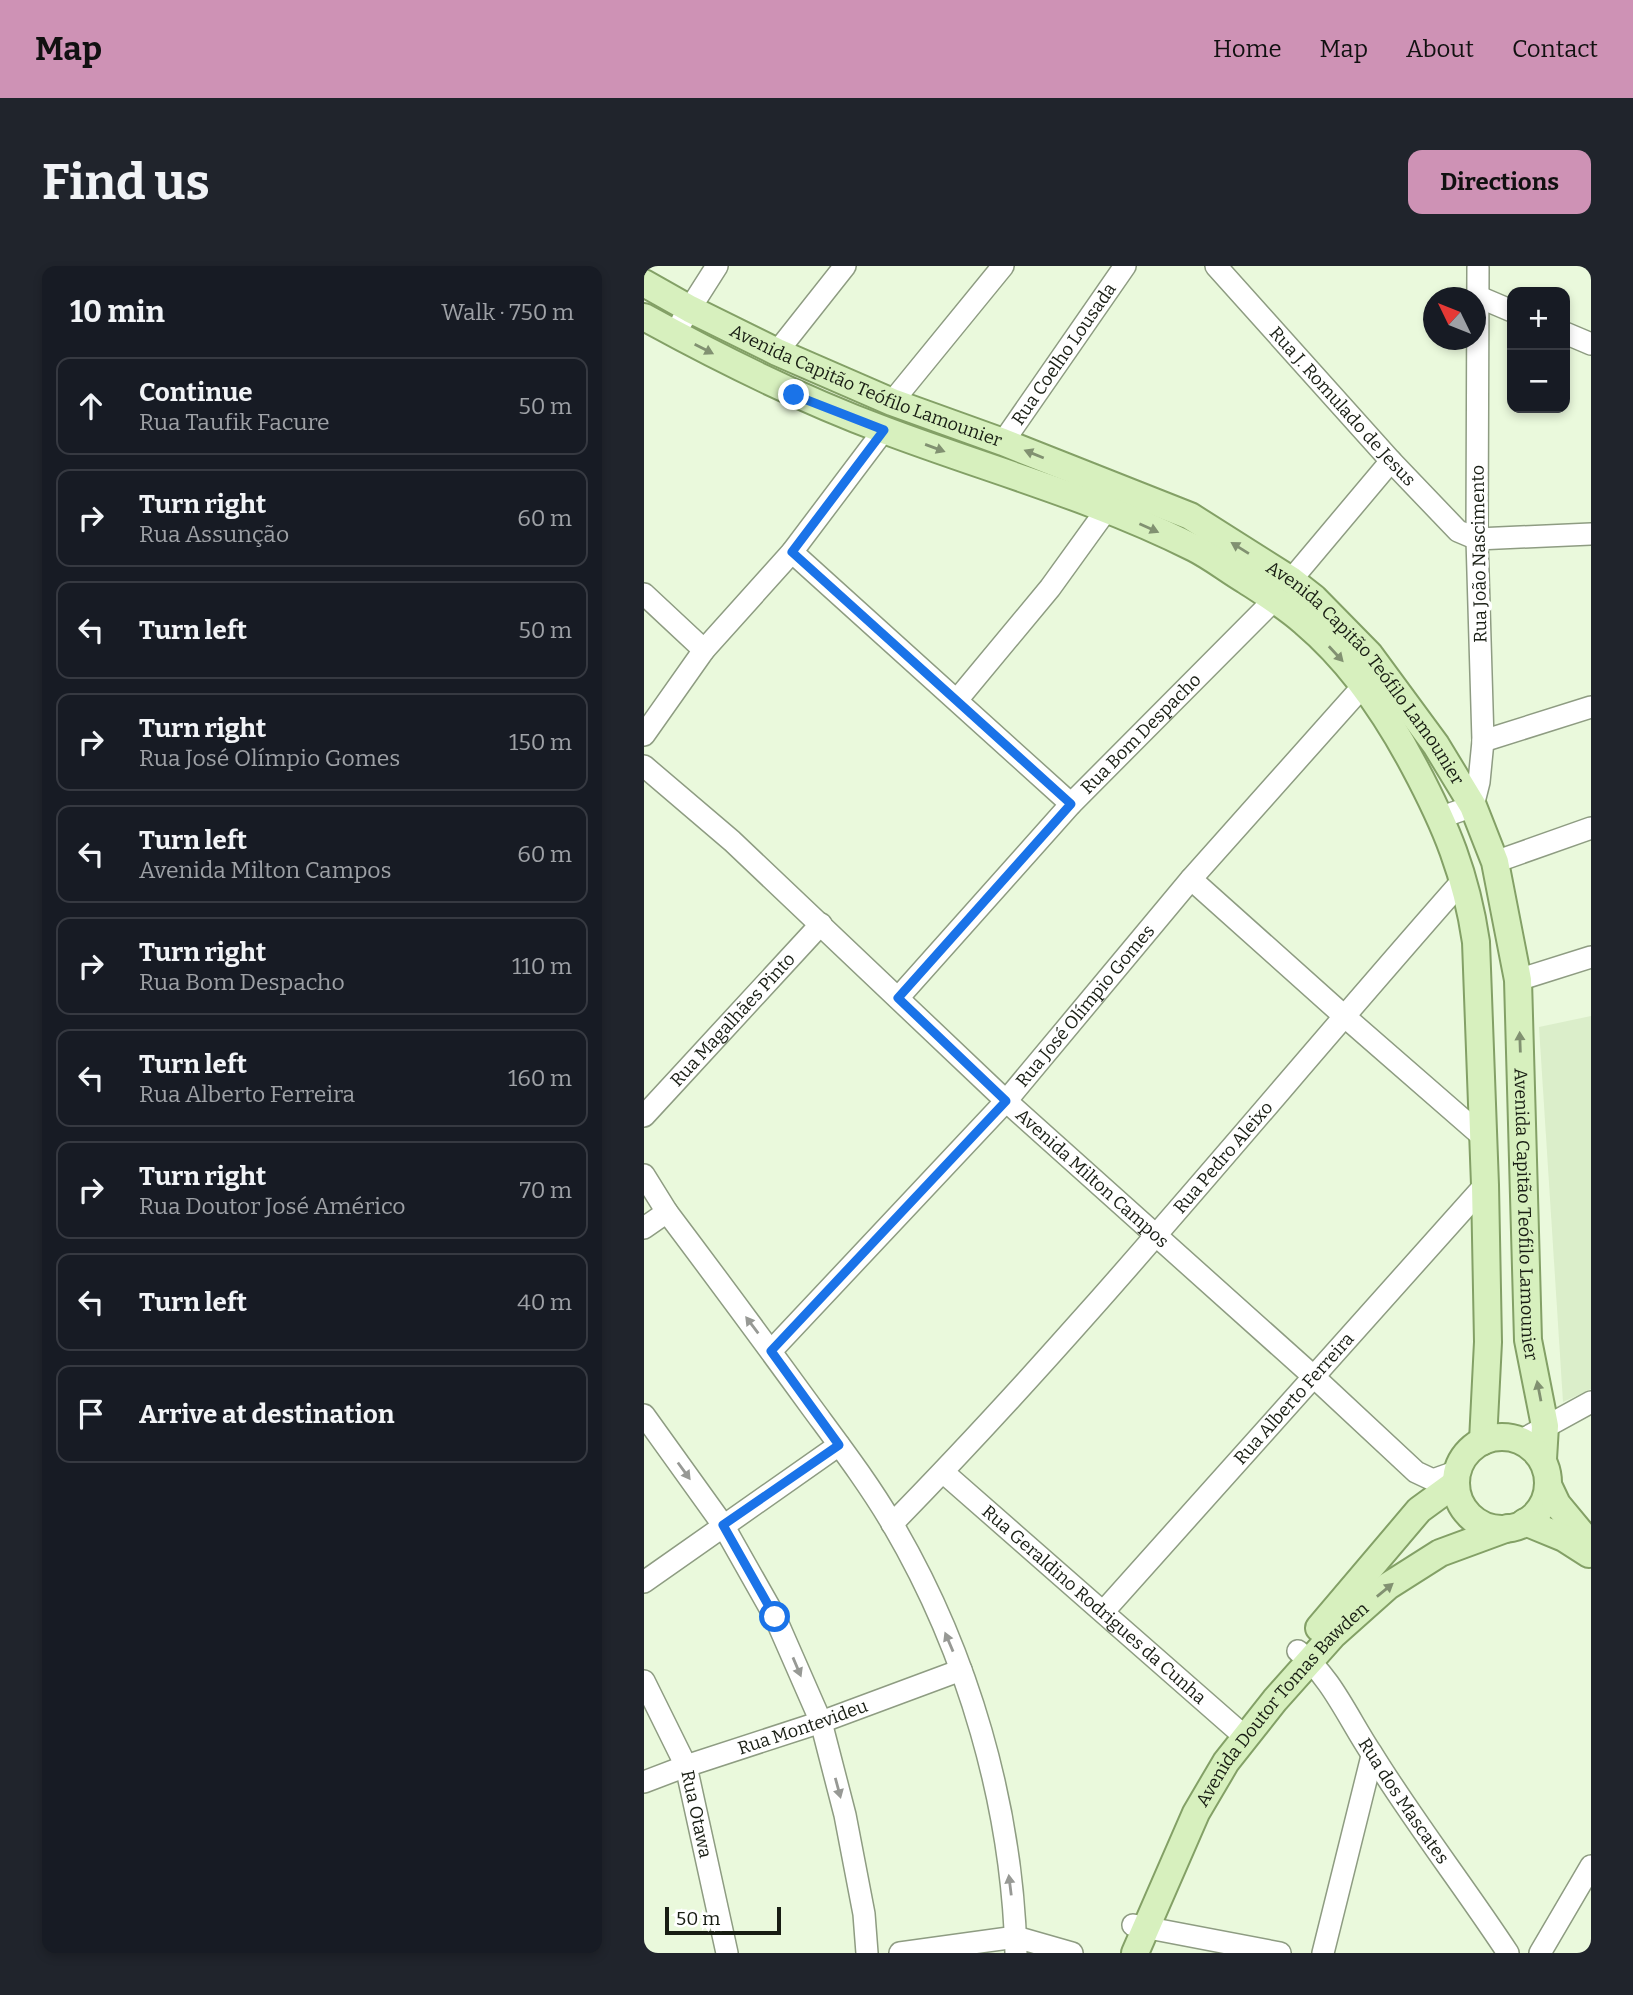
<!DOCTYPE html>
<meta charset="utf-8">
<style>
:root{--surface:#171b24;--page:#20242c;--text:#f1f3f6;--muted:#9ea1a6;--line:#363941;--accent:#ce92b5}
body{margin:0;font-family:Bitter,serif;background:var(--page);color:var(--text)}
.controls{position:absolute;right:21px;top:21px;display:grid;overflow:hidden;border-radius:14px;box-shadow:0 4px 10px #0003}
.controls button{width:63px;height:63px;display:grid;place-items:center;padding:0;border:0;border-bottom:2px solid var(--line);background:var(--surface);color:var(--text);font:35px sans-serif}
.compass{position:absolute;left:779px;top:21px;width:63px;height:63px;border-radius:50%;background:var(--surface);box-shadow:0 4px 10px #0003;rotate:313deg}
.scale{position:absolute;left:21px;bottom:18px;width:116px;box-sizing:border-box;padding-left:7px;border:4px solid #181d13;border-top:0;font-size:19px;line-height:24px;white-space:nowrap;color:#181d13;-webkit-text-stroke:5px #fff;paint-order:stroke}
.stop{position:absolute;width:21px;height:21px;margin:-16px;border:5px solid #1a73e8;border-radius:50%;background:#fff}
.stop.end{background:#1a73e8;border-color:#fff;box-shadow:0 2px 7px #0008}
.list{margin:0;padding:0;list-style:none}
h2{display:flex;justify-content:space-between;align-items:center;height:91px;margin:0;padding:0 28px;font-size:30px}
h2 small{font-size:23px;font-weight:400;color:var(--muted)}
.list li{display:grid;grid-template-columns:46px 1fr auto;gap:21px;align-items:center;box-sizing:border-box;height:98px;margin:0 14px 14px;padding:0 14px;border:2px solid var(--line);border-radius:14px}
.list b{display:block;font-size:26px;white-space:nowrap}
.list p{margin:0;font-size:23px;white-space:nowrap;color:var(--muted)}
.list em{font-size:23px;font-style:normal;color:var(--muted)}
.icon{flex:none;width:38px;height:38px;fill:none;stroke:currentColor;stroke-width:2;stroke-linecap:round;stroke-linejoin:round}
.map{position:relative;flex:none;width:947px;height:1687px;overflow:hidden;border-radius:14px}
header{display:flex;align-items:center;gap:42px;box-sizing:border-box;height:98px;padding:0 35px;background:var(--accent);color:#111}
header strong{font-size:33px}
nav{display:flex;gap:38px;margin-inline-start:auto;font-size:24px}
.intro{display:flex;align-items:center;justify-content:space-between;box-sizing:border-box;height:168px;padding:0 42px}
h1{margin:0;font-size:49px}
.button{padding:18px 32px;border-radius:14px;background:var(--accent);color:#111;font-size:24px;font-weight:700}
main{display:flex;gap:42px;padding:0 42px}
aside{flex:1;background:var(--surface);border-radius:14px;box-shadow:0 4px 10px #0003}
.map>svg:first-child{display:block}
.built{fill:#dbeeca}
.lines{fill:none;stroke-linecap:round;stroke-linejoin:round}
.minor-casing{stroke:#8e9c82;stroke-width:24}
.major-casing{stroke:#83a066;stroke-width:30}
.minor{stroke:#fff;stroke-width:21}
.major{stroke:#d7f0be;stroke-width:26}
.oneway{fill:#819171}
.oneway2{fill:#979995}
.route{stroke:#1a73e8;stroke-width:9}
.labels{text-anchor:middle;dominant-baseline:central;stroke-width:7;stroke-linejoin:round;paint-order:stroke}
.street-label{font-size:18px;fill:#181d13;stroke:#fff}
</style>
<header>
<strong>Map</strong>
<nav><a>Home</a><a>Map</a><a>About</a><a>Contact</a></nav>
</header>
<div class="intro"><h1>Find us</h1><a class="button">Directions</a></div>
<main>
<aside>
<h2>10 min<small>Walk · 750 m</small></h2>
<ul class="list">
<li><svg class="icon" aria-label="ahead" viewBox="0 0 24 24"><path d="M12 20V5M6 11l6-6 6 6"/></svg><div><b>Continue</b><p>Rua Taufik Facure</p></div><em>50 m</em></li>
<li><svg class="icon" aria-label="right" viewBox="0 0 24 24"><path d="M7 20v-9h11M14 6l5 5-5 5"/></svg><div><b>Turn right</b><p>Rua Assunção</p></div><em>60 m</em></li>
<li><svg class="icon" aria-label="left" viewBox="0 0 24 24"><path d="M17 20v-9H6M10 6l-5 5 5 5"/></svg><div><b>Turn left</b></div><em>50 m</em></li>
<li><svg class="icon" aria-label="right" viewBox="0 0 24 24"><path d="M7 20v-9h11M14 6l5 5-5 5"/></svg><div><b>Turn right</b><p>Rua José Olímpio Gomes</p></div><em>150 m</em></li>
<li><svg class="icon" aria-label="left" viewBox="0 0 24 24"><path d="M17 20v-9H6M10 6l-5 5 5 5"/></svg><div><b>Turn left</b><p>Avenida Milton Campos</p></div><em>60 m</em></li>
<li><svg class="icon" aria-label="right" viewBox="0 0 24 24"><path d="M7 20v-9h11M14 6l5 5-5 5"/></svg><div><b>Turn right</b><p>Rua Bom Despacho</p></div><em>110 m</em></li>
<li><svg class="icon" aria-label="left" viewBox="0 0 24 24"><path d="M17 20v-9H6M10 6l-5 5 5 5"/></svg><div><b>Turn left</b><p>Rua Alberto Ferreira</p></div><em>160 m</em></li>
<li><svg class="icon" aria-label="right" viewBox="0 0 24 24"><path d="M7 20v-9h11M14 6l5 5-5 5"/></svg><div><b>Turn right</b><p>Rua Doutor José Américo</p></div><em>70 m</em></li>
<li><svg class="icon" aria-label="left" viewBox="0 0 24 24"><path d="M17 20v-9H6M10 6l-5 5 5 5"/></svg><div><b>Turn left</b></div><em>40 m</em></li>
<li><svg class="icon" aria-label="arrive" viewBox="0 0 24 24"><path d="M6 21V4h12l-3 4 3 4H6"/></svg><div><b>Arrive at destination</b></div></li>
</ul>
</aside>
<div class="map">
<svg width="947" height="1687" viewBox="0 0 947 1687">
<rect width="100%" height="100%" fill="#eaf9dc"/>
<!-- built -->
<path class="built" d="M947 750V1123L919 1136 895 761Z"/>
<g class="lines">
<!-- minor casing -->
<g class="minor-casing">
<g id="minor">
<path id="s1" d="M572 0 747 195 814 265 833 273 947 268"/>
<path d="M835 31 868 45"/>
<path d="M38 55 73 0"/>
<path d="M921 67 947 78"/>
<path d="M133 86 201 0"/>
<path d="M248 136 359 0"/>
<path id="s2" d="M359 176 481 0"/>
<path d="M148 286 427 538"/>
<path d="M647 314 747 195"/>
<path d="M0 328 60 384"/>
<path d="M313 434 406 322 463 243"/>
<path d="M0 469 60 384 148 286 240 164"/>
<path d="M839 475 947 441"/>
<path id="s3" d="M0 500 88 575 362 835 669 1110 772 1206 789 1214 814 1205"/>
<path d="M798 551 829 540 835 516 839 475 833 273 834 2"/>
<path d="M851 596 947 562"/>
<path d="M547 613 699 749 839 871"/>
<path d="M874 714 947 691"/>
<path id="s4" d="M254 732 427 538 631 333"/>
<path id="s5" d="M0 850 177 658"/>
<path d="M0 909 23 946C72 1011 120 1076 168 1142 196 1180 225 1218 249 1259 324 1387 368 1539 372 1687"/>
<path d="M0 962 23 946"/>
<path id="s6" d="M127 1085 362 835 547 613 719 420"/>
<path d="M0 1149 79 1259 131 1351 177 1456 201 1549 220 1648 223 1687"/>
<path d="M876 1175 947 1136"/>
<path id="s7" d="M299 1206 600 1470"/>
<path id="s8" d="M248 1258C449 1053 629 829 819 614"/>
<path d="M0 1316 195 1179"/>
<path id="s9" d="M460 1345 841 919"/>
<path id="s10" d="M654 1385C687 1410 705 1454 728 1488 770 1556 820 1620 864 1687"/>
<path id="s11" d="M0 1415 42 1500 83 1687"/>
<path id="s12" d="M0 1516 42 1500 177 1456 317 1404"/>
<path d="M489 1659 636 1687"/>
<path d="M256 1687 372 1671 428 1687"/>
<path d="M679 1687 728 1490"/>
<path d="M896 1687 947 1600"/>
</g>
</g>
<!-- major casing -->
<g class="major-casing">
<g id="major">
<path id="s13" d="M0 17 46 43 133 86 248 136 359 176 546 250 647 314 670 332 725 388 792 479 829 540 851 596 874 714 884 1074 901 1160 899 1193"/>
<path d="M0 51C78 94 157 133 240 164 343 203 451 232 550 282 568 291 584 304 601 314 621 327 642 340 660 356 706 395 742 447 770 500 802 560 822 608 832 676L841 919 844 1076 839 1175"/>
<circle cx="858" cy="1217" r="46"/>
<path d="M904 1219 913 1238 947 1279"/>
<path d="M881 1256 920 1272 945 1288"/>
<path d="M675 1362 775 1244 812 1217"/>
<path id="s14" d="M491 1687 552 1547 582 1496 631 1434 689 1369 744 1320 796 1287 864 1262"/>
</g>
</g>
<!-- minor -->
<use href="#minor" class="minor"/>
<!-- major -->
<use href="#major" class="major"/>
</g>
<!-- one-way arrows -->
<defs><path id="oneway-solid" d="M-6-.8H1V-3.2L6.5 0L1 3.2V.8H-6Z" transform="scale(1.75)"/></defs>
<g class="oneway">
<use href="#oneway-solid" transform="translate(60 83) rotate(27)"/>
<use href="#oneway-solid" transform="translate(291 182) rotate(20)"/>
<use href="#oneway-solid" transform="translate(390 188) rotate(-158)"/>
<use href="#oneway-solid" transform="translate(505 262) rotate(24)"/>
<use href="#oneway-solid" transform="translate(596 282) rotate(-148)"/>
<use href="#oneway-solid" transform="translate(692 388) rotate(47)"/>
<use href="#oneway-solid" transform="translate(876 776) rotate(-92)"/>
<use href="#oneway-solid" transform="translate(895 1125) rotate(-101)"/>
<use href="#oneway-solid" transform="translate(741 1324) rotate(-39)"/>
</g>
<g class="oneway2">
<use href="#oneway-solid" transform="translate(108 1059) rotate(-127)"/>
<use href="#oneway-solid" transform="translate(40 1205) rotate(54)"/>
<use href="#oneway-solid" transform="translate(305 1376) rotate(-113)"/>
<use href="#oneway-solid" transform="translate(153 1401) rotate(67)"/>
<use href="#oneway-solid" transform="translate(194 1522) rotate(75)"/>
<use href="#oneway-solid" transform="translate(366 1619) rotate(-97)"/>
</g>
<g class="lines">
<!-- route -->
<path class="route" d="M131 1351 79 1259 195 1179 127 1085 362 835 254 732 427 538 148 286 240 164 150 129"/>
</g>
<g class="labels">
<!-- street labels -->
<g class="street-label">
<text stroke="none"><textPath href="#s2" startOffset="107">Rua Coelho Lousada</textPath></text>
<text stroke="none"><textPath href="#s13" startOffset="245">Avenida Capitão Teófilo Lamounier</textPath></text>
<text stroke="none"><textPath href="#s1" startOffset="189">Rua J. Romulado de Jesus</textPath></text>
<text transform="translate(835 288) rotate(-91)">Rua João Nascimento</text>
<text stroke="none"><textPath href="#s13" startOffset="833">Avenida Capitão Teófilo Lamounier</textPath></text>
<text stroke="none"><textPath href="#s4" startOffset="359">Rua Bom Despacho</textPath></text>
<text stroke="none"><textPath href="#s6" startOffset="467">Rua José Olímpio Gomes</textPath></text>
<text stroke="none"><textPath href="#s5" startOffset="131">Rua Magalhães Pinto</textPath></text>
<text stroke="none"><textPath href="#s8" startOffset="494">Rua Pedro Aleixo</textPath></text>
<text stroke="none"><textPath href="#s3" startOffset="609">Avenida Milton Campos</textPath></text>
<text stroke="none"><textPath href="#s13" startOffset="1421">Avenida Capitão Teófilo Lamounier</textPath></text>
<text stroke="none"><textPath href="#s9" startOffset="285">Rua Alberto Ferreira</textPath></text>
<text stroke="none"><textPath href="#s7" startOffset="201">Rua Geraldino Rodrigues da Cunha</textPath></text>
<text stroke="none"><textPath href="#s14" startOffset="292">Avenida Doutor Tomas Bawden</textPath></text>
<text stroke="none"><textPath href="#s12" startOffset="168">Rua Montevideu</textPath></text>
<text stroke="none"><textPath href="#s10" startOffset="184">Rua dos Mascates</textPath></text>
<text stroke="none"><textPath href="#s11" startOffset="144">Rua Otawa</textPath></text>
</g>
</g>
</svg>
<div class="controls">
<button>+</button>
<button>−</button>
</div>
<svg class="compass" viewBox="-18 -18 36 36"><path d="M0-13l5 13h-10z" fill="#e53935"/><path d="M0 13l5-13h-10z" fill="#9ea1a6"/></svg>
<div class="scale">50 m</div>
<div class="stop" style="left:131px;top:1351px"></div>
<div class="stop end" style="left:150px;top:129px"></div>
</div>
</main>
